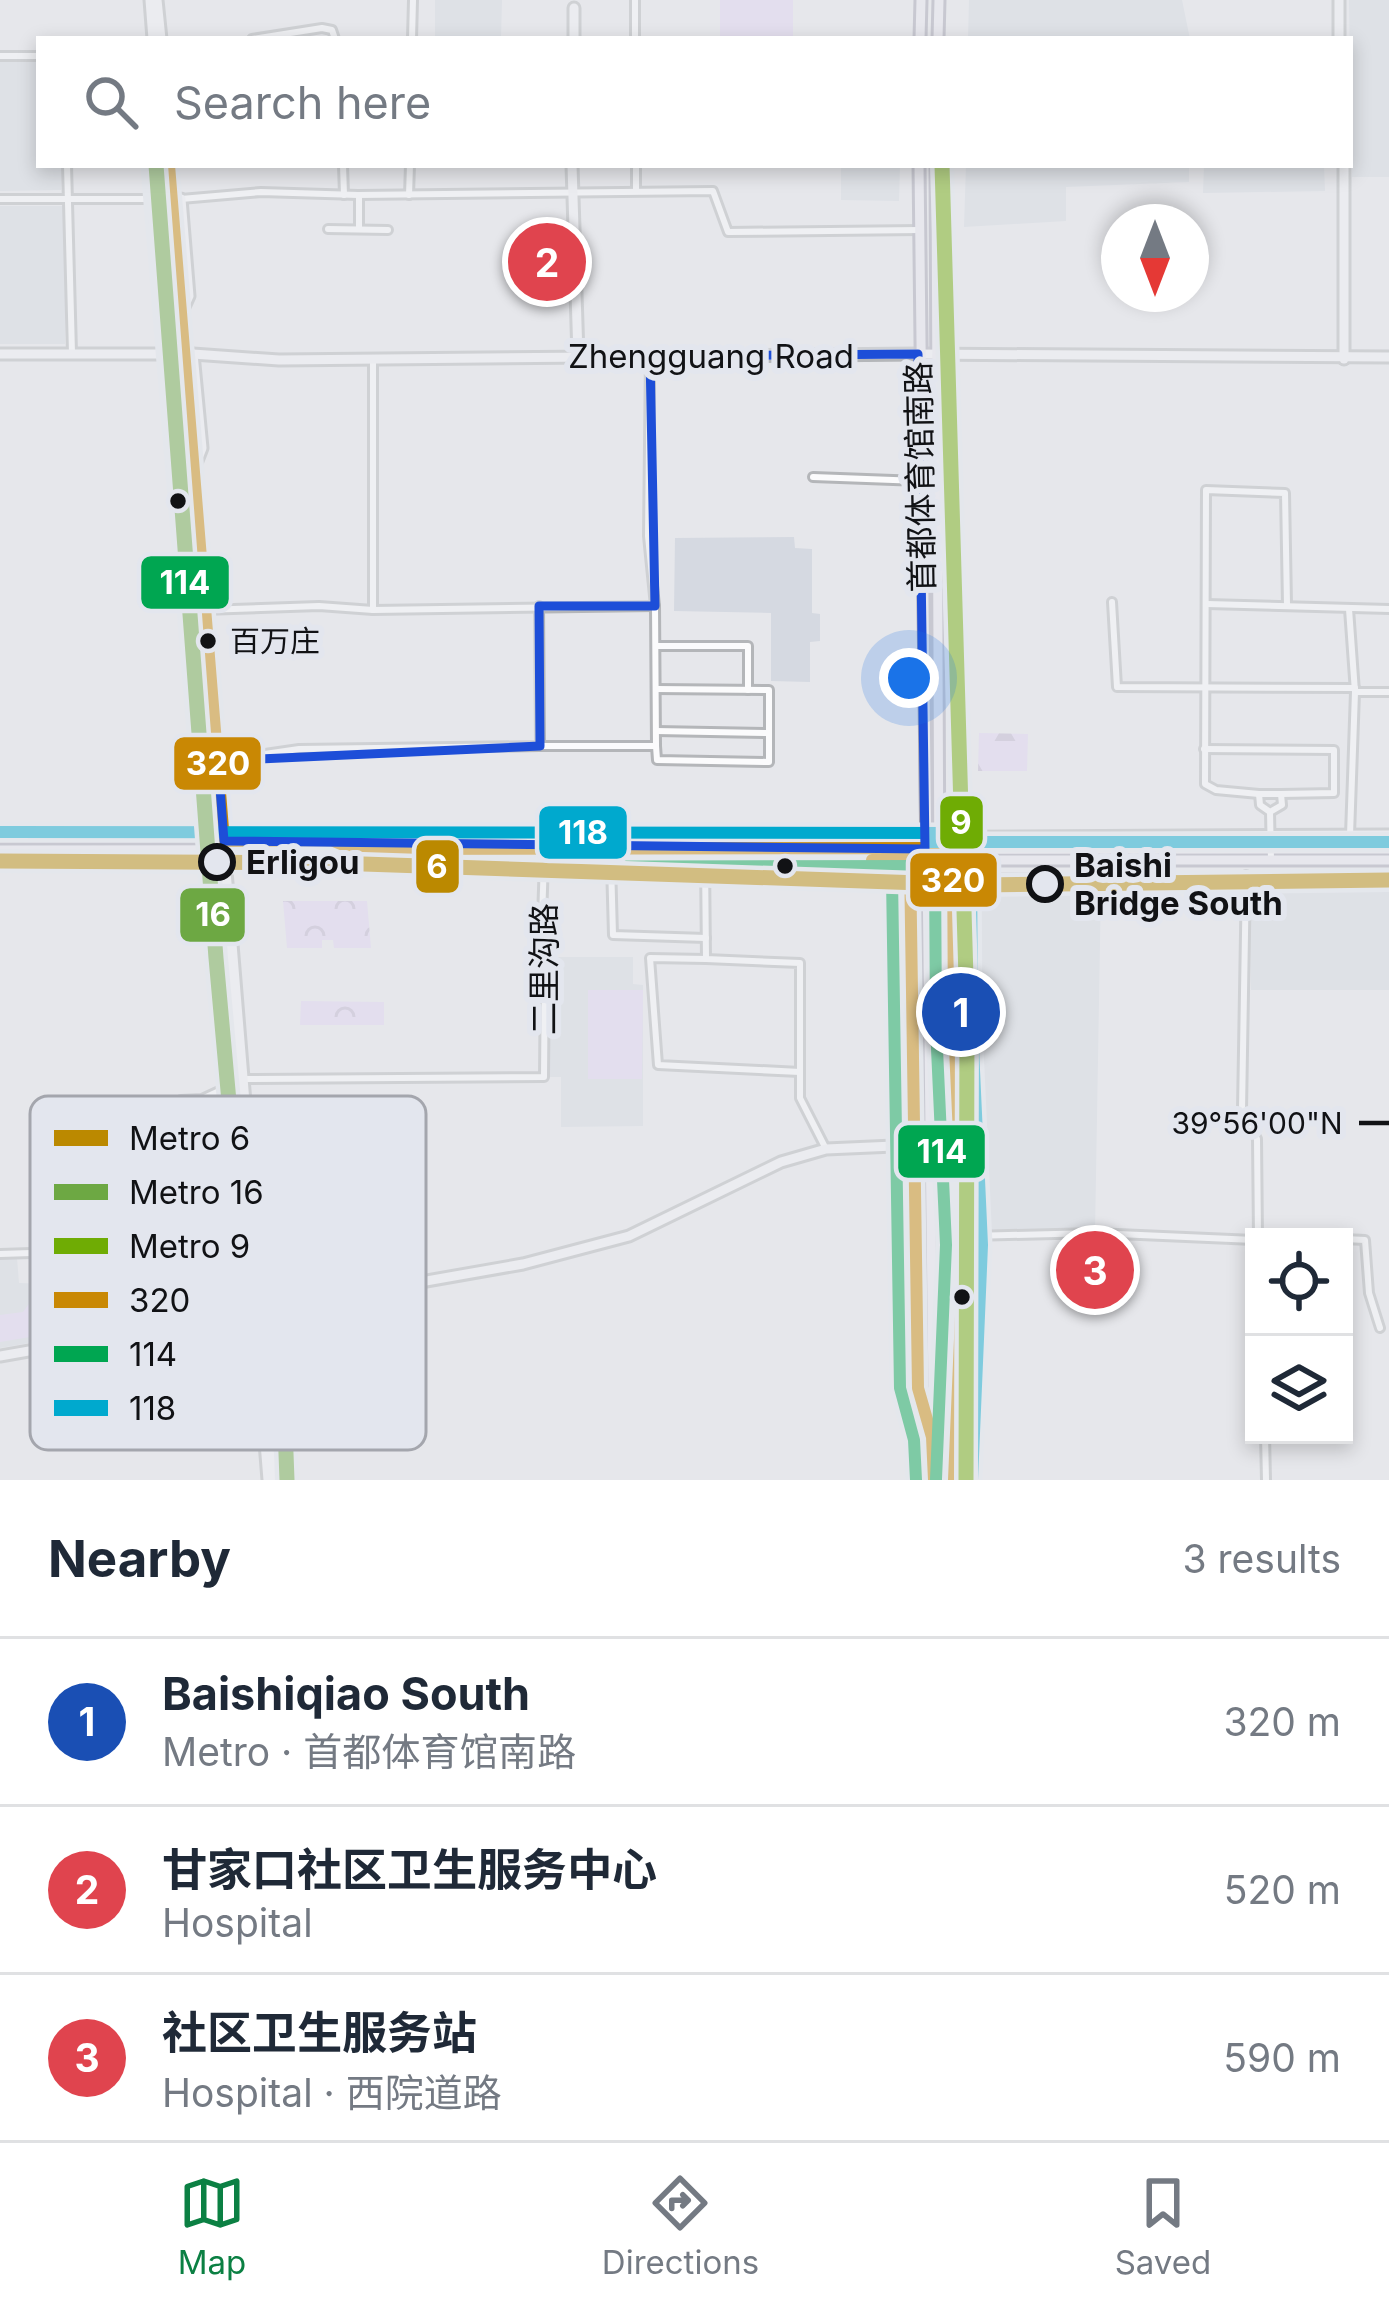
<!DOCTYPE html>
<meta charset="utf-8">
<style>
:root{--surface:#fff;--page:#f6f6f7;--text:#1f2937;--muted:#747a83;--line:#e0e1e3;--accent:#0b8043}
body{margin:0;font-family:Inter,"Noto Sans SC",sans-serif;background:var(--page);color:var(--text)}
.controls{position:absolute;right:36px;bottom:36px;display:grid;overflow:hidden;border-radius:0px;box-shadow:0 6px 18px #0003}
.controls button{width:108px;height:108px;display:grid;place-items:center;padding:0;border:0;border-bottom:3px solid var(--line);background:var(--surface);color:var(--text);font:60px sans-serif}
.compass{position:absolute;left:1101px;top:204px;width:108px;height:108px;border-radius:50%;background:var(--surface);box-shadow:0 6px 18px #0003;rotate:180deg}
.you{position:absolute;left:909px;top:678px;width:42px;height:42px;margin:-30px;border:9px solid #fff;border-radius:50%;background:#1a73e8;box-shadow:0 0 0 18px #1a73e833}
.badge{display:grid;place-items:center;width:78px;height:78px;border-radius:50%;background:var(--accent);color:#fff;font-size:39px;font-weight:700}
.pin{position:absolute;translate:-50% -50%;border:6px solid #fff;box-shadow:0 3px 12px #0006}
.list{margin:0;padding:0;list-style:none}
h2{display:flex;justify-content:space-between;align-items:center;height:156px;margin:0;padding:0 48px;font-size:51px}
h2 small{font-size:39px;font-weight:400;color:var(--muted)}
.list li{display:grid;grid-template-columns:78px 1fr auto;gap:36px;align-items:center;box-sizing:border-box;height:168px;padding:0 48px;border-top:3px solid var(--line)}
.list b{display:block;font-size:45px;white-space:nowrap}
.list p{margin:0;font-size:39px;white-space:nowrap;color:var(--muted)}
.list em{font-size:39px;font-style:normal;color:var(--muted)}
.icon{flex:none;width:66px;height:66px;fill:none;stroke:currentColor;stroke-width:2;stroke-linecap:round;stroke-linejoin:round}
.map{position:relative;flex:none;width:1389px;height:1480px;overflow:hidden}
.search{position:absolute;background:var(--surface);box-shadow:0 6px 18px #0003;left:36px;right:36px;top:36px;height:132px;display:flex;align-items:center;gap:30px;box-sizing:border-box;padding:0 42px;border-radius:0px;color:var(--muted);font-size:45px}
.sheet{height:660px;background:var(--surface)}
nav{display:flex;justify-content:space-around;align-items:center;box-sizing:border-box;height:168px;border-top:3px solid var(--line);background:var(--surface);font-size:33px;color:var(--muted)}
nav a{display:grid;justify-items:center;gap:6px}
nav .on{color:var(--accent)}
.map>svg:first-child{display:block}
.built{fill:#d5d9e1}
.forest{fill:url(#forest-firs)}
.park{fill:url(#park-crowns)}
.pitch{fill:#e0d3f2}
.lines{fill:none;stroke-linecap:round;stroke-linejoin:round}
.street-casing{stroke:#b4b6b9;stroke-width:12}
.secondary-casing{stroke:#b4b6b9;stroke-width:15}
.primary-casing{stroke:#a4a3b2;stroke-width:15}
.street{stroke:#fbfbfc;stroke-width:6}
.secondary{stroke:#f2f1f5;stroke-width:9}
.primary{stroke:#e8e7ef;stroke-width:9}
.bus-1-casing{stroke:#e3e6ee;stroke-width:21}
.bus-2-casing{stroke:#e3e6ee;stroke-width:21}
.bus-3-casing{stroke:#e3e6ee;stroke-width:21}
.bus-1{stroke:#c98804;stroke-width:12}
.bus-2{stroke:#00a651;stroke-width:12}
.bus-3{stroke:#00a9ce;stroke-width:12}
.metro-1-casing{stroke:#e3e6ee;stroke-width:24}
.metro-2-casing{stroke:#e3e6ee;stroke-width:24}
.metro-3-casing{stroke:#e3e6ee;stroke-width:24}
.metro-1{stroke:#bb8900;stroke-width:15}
.metro-2{stroke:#6da843;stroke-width:15}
.metro-3{stroke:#6fac04;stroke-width:15}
.marked{fill:none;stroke:#1d4ed8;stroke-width:9;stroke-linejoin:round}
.ticks{fill:none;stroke:#111215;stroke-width:4.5}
.bus-dot{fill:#111215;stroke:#e3e6ee;stroke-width:4.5}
.stop-dot{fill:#e3e6ee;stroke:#111215;stroke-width:6}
.labels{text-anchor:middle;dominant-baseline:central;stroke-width:12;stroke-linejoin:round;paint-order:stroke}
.bus-label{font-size:30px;fill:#111215;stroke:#e3e6ee;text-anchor:start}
.street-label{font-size:33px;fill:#111215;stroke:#e3e6ee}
.stop-label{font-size:33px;font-weight:bold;fill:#111215;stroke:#e3e6ee;text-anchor:start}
.key{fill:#e3e6ee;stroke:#a4a6ad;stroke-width:3}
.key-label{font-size:33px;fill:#111215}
.ticks-label{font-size:30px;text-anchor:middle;fill:#111215;stroke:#e3e6ee;stroke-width:12;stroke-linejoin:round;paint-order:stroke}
.line-badge{stroke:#e3e6ee;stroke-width:4.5}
.badge-label{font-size:33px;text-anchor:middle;font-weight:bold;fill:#fff}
</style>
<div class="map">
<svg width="1389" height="1480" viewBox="0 0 1389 1480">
<defs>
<pattern id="forest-firs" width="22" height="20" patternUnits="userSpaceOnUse" patternTransform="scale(3)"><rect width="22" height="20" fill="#e0d3f2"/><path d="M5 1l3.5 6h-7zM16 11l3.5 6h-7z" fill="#bfb4cf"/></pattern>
<pattern id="park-crowns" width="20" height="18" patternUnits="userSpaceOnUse" patternTransform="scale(3)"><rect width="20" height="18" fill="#e0d3f2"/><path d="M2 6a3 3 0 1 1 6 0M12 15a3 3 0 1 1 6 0" fill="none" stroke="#bfb4cf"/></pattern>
</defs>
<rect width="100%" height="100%" fill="#e6e7eb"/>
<!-- built -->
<g class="built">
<path d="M435 0H502L501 39H435Z"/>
<path d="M969 0H1182L1190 39H968Z"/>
<path d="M1349 0H1389V177H1352Z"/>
<path d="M0 62H39V165H62L61 190 0 191Z"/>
<path d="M796 165H900L899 201 841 200V166Z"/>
<path d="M966 165H1189V182L1066 187V221L964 227Z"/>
<path d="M1204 165H1324L1325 191 1203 193Z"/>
<path d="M0 206H67L65 344H0Z"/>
<path d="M794 537 795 548 812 549V613L820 614V641L810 642V682L771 681V613L674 611 675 538Z"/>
<path d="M1101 884 1095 1233 980 1234 979 885Z"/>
<path d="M1389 889V990H1251L1249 891Z"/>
<path d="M548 957H633V984L643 985V1126L561 1127V1077H548Z"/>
<path d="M17 1258 19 1283 80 1285 87 1333 0 1348V1259Z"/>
</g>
<!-- forest -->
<path class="forest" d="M979 733 1028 734 1027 771H978Z"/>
<!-- park -->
<g class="park">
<path d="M283 901H367L371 948H334L333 940H322V948H287Z"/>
<path d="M301 1001 384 1002V1025H300Z"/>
</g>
<!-- pitch -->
<g class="pitch">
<rect x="720" y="0" width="73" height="39"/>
<path d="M588 990H643L642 1079H588Z"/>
<path d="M77 1291V1329L0 1342V1315L23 1312 34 1297Z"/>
</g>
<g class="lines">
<!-- street casing -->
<g class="street-casing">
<g id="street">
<path d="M635 0V39"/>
<path d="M252 39 322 28 332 30 335 39"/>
<path d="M412 39 413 0"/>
<path d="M0 56H39"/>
<path d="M67 165 72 353"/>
<path d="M343 165 344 195"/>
<path d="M636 165V191"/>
<path d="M409 195 410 165"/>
<path d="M359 196V229"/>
<path d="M0 199H181L261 192 358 195 713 191 728 232 920 230"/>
<path d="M328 229 388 230"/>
<path d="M813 477 920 481"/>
<path d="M1112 602 1117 687 1355 688"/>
<path d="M1207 604 1389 609"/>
<path d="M1349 609 1355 692 1350 835"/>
<path d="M203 610 319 606 373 610 655 606"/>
<path d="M373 610V358"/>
<path d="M657 646H748V690"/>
<path d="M656 689 769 690V733"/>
<path d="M1355 692H1389"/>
<path d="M656 731 769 733V762L657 760 656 746"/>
<path d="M540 746H656L655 606 648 536 650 356"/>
<path d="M1204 749 1334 750V793L1281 794"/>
<path d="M216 761 299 749 540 746 539 606"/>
<path d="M1259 794 1216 790 1205 784 1206 490 1285 493 1287 604"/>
<path d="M1270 812 1260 805 1259 794H1281L1282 805 1270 812 1271 860"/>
<path d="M705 860 706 959 800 963V1098L826 1149"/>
<path d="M611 863 613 935 706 938"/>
<path d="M1246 875 1242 1110 1257 1139 1258 1237"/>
<path d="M706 959 650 958 658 1065 800 1072"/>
<path d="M181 1100 202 1099 245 1079 544 1077 545 966 541 948 544 860"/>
<path d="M970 1236 1095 1233 1254 1240"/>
<path d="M1344 1239 1365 1240 1369 1293 1380 1328"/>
<path d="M0 1254 248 1246"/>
<path d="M1265 1435 1266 1480"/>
</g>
</g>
<!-- secondary casing -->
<g class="secondary-casing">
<g id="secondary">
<path d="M150 0 153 39"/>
<path d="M157 0 161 39"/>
<path d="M1339 0V39"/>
<path d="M574 39V8"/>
<path d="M163 165 268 1480"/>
<path d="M572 165 578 356"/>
<path d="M1344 165V359"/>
<path d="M181 199 189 296 184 307"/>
<path d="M175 230 192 459"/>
<path d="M0 354H193L279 360 918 354 1389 357"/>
<path d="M193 354 202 448 193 471"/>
<path d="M168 355 164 307 172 292"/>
<path d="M194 481 276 1480"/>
<path d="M207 841 1389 835"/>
<path d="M910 849 918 1388 931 1436"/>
<path d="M953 857 954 1026 964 1245 963 1334 955 1439"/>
<path d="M954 880H1389"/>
<path d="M0 1356 523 1264 629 1236 781 1162 826 1149 962 1143"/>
<path d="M919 1405 921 1480"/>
</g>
</g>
<!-- primary casing -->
<g class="primary-casing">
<g id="primary">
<path d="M920 39 921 0"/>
<path d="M938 39 939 0"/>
<path d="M919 165 934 1480"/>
<path d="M936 165 940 1144 944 1326 954 1480"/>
<path d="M0 850 1389 849"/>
<path d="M954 860H1389"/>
<path d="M0 864 931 860"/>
</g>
</g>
<!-- street -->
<use href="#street" class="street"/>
<!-- secondary -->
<use href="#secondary" class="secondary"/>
<!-- primary -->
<use href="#primary" class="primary"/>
<!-- bus-1 casing -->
<g class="bus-1-casing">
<g id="bus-1">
<path d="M169 165 224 841 331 840 353 849 953 848 954 1026 964 1245 954 1480"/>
<path d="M872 860H910L918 1388 932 1437 934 1480"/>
</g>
</g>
<!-- bus-2 casing -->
<g class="bus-2-casing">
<g id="bus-2">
<path d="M151 166 206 842 213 855 224 859 328 858 353 867 935 866 936 1027 946 1245 936 1479"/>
<path d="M872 878H892L900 1388 914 1440 916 1480"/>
</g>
</g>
<!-- bus-3 casing -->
<g class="bus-3-casing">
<g id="bus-3">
<path d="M0 832 963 833 971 848 972 1026 982 1245 972 1480"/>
<path d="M930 842H1389"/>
</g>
</g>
<!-- bus-1 -->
<use href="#bus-1" class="bus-1"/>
<!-- bus-2 -->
<use href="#bus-2" class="bus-2"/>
<!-- bus-3 -->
<use href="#bus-3" class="bus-3"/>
<!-- metro-1 casing -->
<g class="metro-1-casing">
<path id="metro-1" d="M0 861 334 863 979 885 1389 880"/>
</g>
<!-- metro-2 casing -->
<g class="metro-2-casing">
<g id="metro-2">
<path d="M156 165 216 958 245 1278 264 1365 285 1427 287 1480"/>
<path d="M259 1152 279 1337"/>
</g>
</g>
<!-- metro-3 casing -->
<g class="metro-3-casing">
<path id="metro-3" d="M942 165 967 1012 966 1480"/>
</g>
<!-- metro-1 -->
<use href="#metro-1" class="metro-1"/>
<!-- metro-2 -->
<use href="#metro-2" class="metro-2"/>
<!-- metro-3 -->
<use href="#metro-3" class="metro-3"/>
</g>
<!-- marked area -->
<path d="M0 0H1389V1480H0ZM918 354 925 849 224 841 218 761 540 746 539 606H655L650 356Z" fill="#e6e7eb" fill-opacity=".55" fill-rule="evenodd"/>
<path class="marked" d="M918 354 925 849 224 841 218 761 540 746 539 606H655L650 356Z"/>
<!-- ticks -->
<path class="ticks" d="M1359 1123H1389"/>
<!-- markers -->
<g class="bus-dot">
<circle cx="178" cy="501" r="10"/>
<circle cx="208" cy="641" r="10"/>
<circle cx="785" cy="866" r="10"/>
<circle cx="962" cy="1297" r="10"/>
</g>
<g class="stop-dot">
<circle cx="217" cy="862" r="16"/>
<circle cx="1045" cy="884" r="16"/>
</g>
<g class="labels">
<!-- bus labels -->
<g class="bus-label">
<text x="230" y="641">百万庄</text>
</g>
<!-- street labels -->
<g class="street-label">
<text x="711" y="356">Zhengguang Road</text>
<text transform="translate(920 477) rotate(-91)">首都体育馆南路</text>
<text transform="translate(544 969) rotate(-90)">二里沟路</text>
</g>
<!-- stop labels -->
<g class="stop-label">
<text x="246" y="862">Erligou</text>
<text x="1074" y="865">Baishi<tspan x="1074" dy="38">Bridge South</tspan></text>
</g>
</g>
<!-- legend -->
<rect x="30" y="1096" width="396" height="354" rx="18" class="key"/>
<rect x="54" y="1130" width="54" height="16" fill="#bb8900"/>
<rect x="54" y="1184" width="54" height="16" fill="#6da843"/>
<rect x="54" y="1238" width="54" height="16" fill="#6fac04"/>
<rect x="54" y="1292" width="54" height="16" fill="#c98804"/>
<rect x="54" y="1346" width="54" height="16" fill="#00a651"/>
<rect x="54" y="1400" width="54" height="16" fill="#00a9ce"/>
<g class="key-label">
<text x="129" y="1150">Metro 6</text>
<text x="129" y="1204">Metro 16</text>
<text x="129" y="1258">Metro 9</text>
<text x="129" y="1312">320</text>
<text x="129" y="1366">114</text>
<text x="129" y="1420">118</text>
</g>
<g class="ticks-label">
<text x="1257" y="1134">39°56'00"N</text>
</g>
<g class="line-badge">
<rect x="139" y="554" width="92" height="57" rx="12" fill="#00a651"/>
<rect x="172" y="735" width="91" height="57" rx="12" fill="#c98804"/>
<rect x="938" y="794" width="47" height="57" rx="12" fill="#6fac04"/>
<rect x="537" y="804" width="92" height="57" rx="12" fill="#00a9ce"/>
<rect x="414" y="838" width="47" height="57" rx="12" fill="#bb8900"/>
<rect x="908" y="851" width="91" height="58" rx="12" fill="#c98804"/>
<rect x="178" y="886" width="69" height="58" rx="12" fill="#6da843"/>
<rect x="896" y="1123" width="91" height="57" rx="12" fill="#00a651"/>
</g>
<g class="badge-label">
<text x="185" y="594">114</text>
<text x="218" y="775">320</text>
<text x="961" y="834">9</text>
<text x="583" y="844">118</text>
<text x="437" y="878">6</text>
<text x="953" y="892">320</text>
<text x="213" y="926">16</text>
<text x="942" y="1163">114</text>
</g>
</svg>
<div class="controls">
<button><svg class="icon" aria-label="locate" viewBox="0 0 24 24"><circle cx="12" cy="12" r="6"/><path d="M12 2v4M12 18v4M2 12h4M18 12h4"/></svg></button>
<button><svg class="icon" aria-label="layers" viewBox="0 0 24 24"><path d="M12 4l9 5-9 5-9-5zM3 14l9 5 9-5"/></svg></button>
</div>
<svg class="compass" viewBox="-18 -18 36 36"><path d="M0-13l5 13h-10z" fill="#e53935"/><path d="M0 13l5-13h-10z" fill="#747a83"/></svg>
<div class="you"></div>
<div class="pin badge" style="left:961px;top:1012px;background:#1a4fb4">1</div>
<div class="pin badge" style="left:547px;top:262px;background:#e0444e">2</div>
<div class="pin badge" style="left:1095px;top:1270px;background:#e0444e">3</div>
<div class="search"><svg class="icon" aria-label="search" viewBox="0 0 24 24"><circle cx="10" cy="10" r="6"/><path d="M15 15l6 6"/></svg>Search here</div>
</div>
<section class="sheet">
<h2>Nearby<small>3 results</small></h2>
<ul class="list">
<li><span class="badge" style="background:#1a4fb4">1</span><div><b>Baishiqiao South</b><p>Metro · 首都体育馆南路</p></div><em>320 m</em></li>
<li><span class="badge" style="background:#e0444e">2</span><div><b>甘家口社区卫生服务中心</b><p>Hospital</p></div><em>520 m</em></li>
<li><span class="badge" style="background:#e0444e">3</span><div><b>社区卫生服务站</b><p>Hospital · 西院道路</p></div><em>590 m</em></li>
</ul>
</section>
<nav>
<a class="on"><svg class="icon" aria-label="map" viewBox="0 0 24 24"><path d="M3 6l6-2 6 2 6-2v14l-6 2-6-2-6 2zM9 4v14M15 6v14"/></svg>Map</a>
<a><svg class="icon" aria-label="directions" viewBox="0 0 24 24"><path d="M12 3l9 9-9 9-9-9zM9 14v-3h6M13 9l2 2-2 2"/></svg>Directions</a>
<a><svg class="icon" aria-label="saved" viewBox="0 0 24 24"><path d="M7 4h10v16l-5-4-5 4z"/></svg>Saved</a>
</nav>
